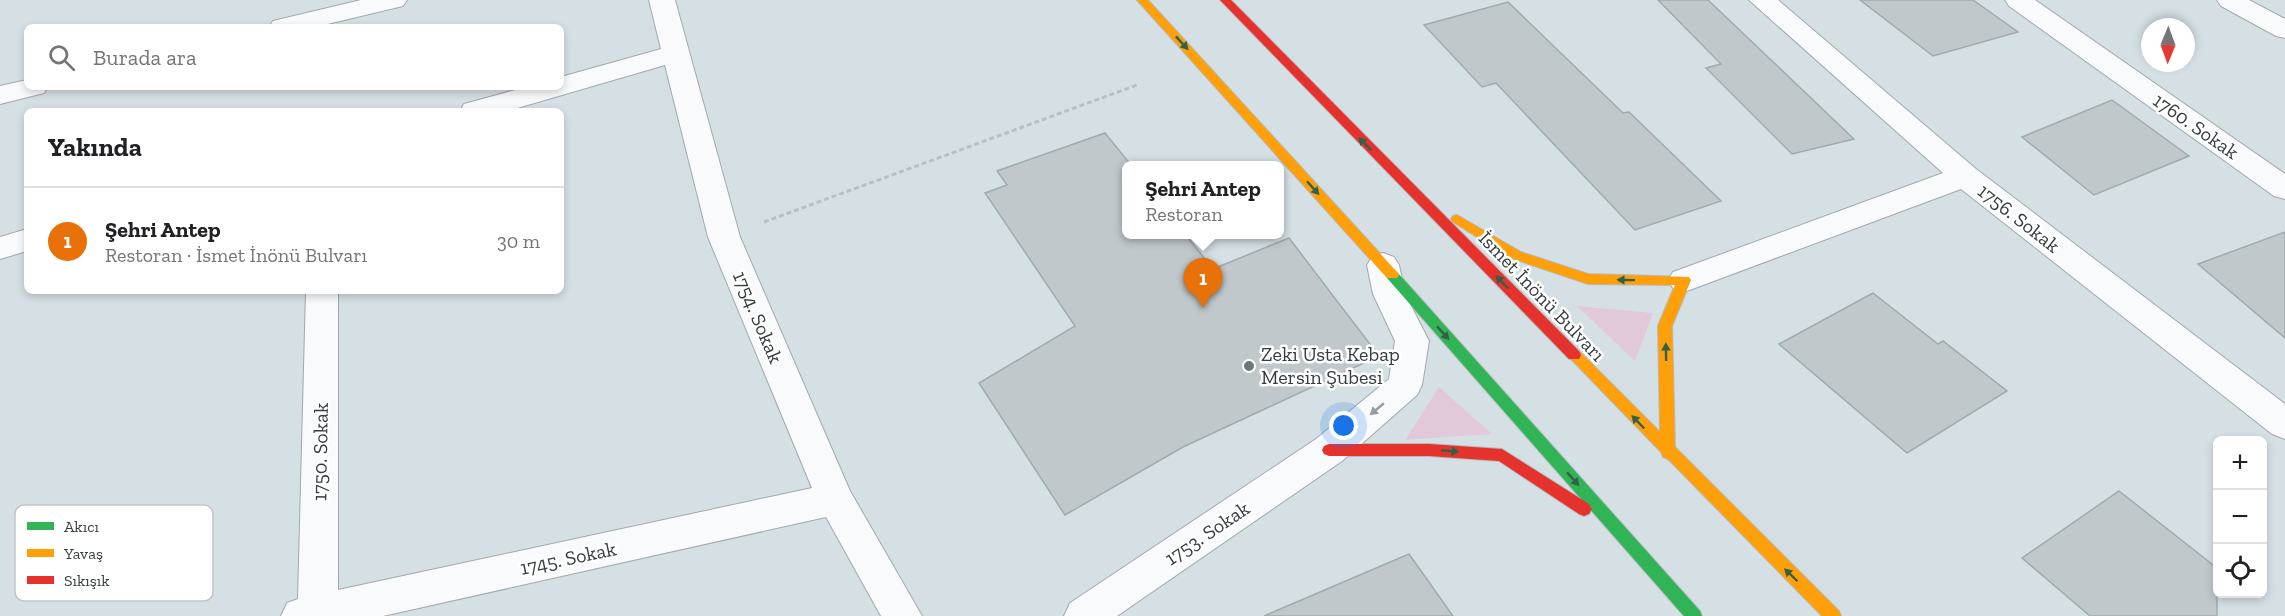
<!DOCTYPE html>
<html lang="tr">
<meta charset="utf-8">
<style>
:root{--surface:#fff;--page:#f2f2f2;--text:#202124;--muted:#757577;--line:#e0e0e0;--accent:#1a73e8}
body{margin:0;font-family:"Zilla Slab",serif;background:var(--page);color:var(--text)}
.controls{position:absolute;right:18px;bottom:18px;display:grid;overflow:hidden;border-radius:9px;box-shadow:0 3px 9px #0003}
.controls button{width:54px;height:54px;display:grid;place-items:center;padding:0;border:0;border-bottom:2px solid var(--line);background:var(--surface);color:var(--text);font:30px sans-serif}
.compass{position:absolute;left:2141px;top:18px;width:54px;height:54px;border-radius:50%;background:var(--surface);box-shadow:0 3px 9px #0003;rotate:181deg}
.you{position:absolute;left:1344px;top:426px;width:21px;height:21px;margin:-15px;border:4px solid #fff;border-radius:50%;background:#1a73e8;box-shadow:0 0 0 9px #1a73e833}
.badge{display:grid;place-items:center;width:39px;height:39px;border-radius:50%;background:var(--accent);color:#fff;font-size:20px;font-weight:700}
.pin{position:absolute;translate:-50% -50px;filter:drop-shadow(0 2px 3px #0008)}
.pin::after{content:'';position:absolute;top:32px;width:21px;height:18px;background:inherit;clip-path:polygon(0 0,100% 0,50% 100%)}
.popup{position:absolute;left:1122px;top:161px;width:162px;height:78px;box-sizing:border-box;display:grid;place-content:center;border-radius:9px;background:var(--surface);filter:drop-shadow(0 2px 4px #0005);font-size:20px;white-space:nowrap;color:var(--muted)}
.popup b{font-size:22px;color:var(--text)}
.popup::after{content:'';position:absolute;left:50%;top:100%;margin-left:-12px;border:12px solid transparent;border-top-color:var(--surface)}
.list{margin:0;padding:0;list-style:none}
h2{display:flex;justify-content:space-between;align-items:center;height:78px;margin:0;padding:0 24px;font-size:26px}
h2 small{font-size:20px;font-weight:400;color:var(--muted)}
.list li{display:grid;grid-template-columns:39px 1fr auto;gap:18px;align-items:center;box-sizing:border-box;height:108px;padding:0 24px;border-top:2px solid var(--line)}
.list b{display:block;font-size:22px;white-space:nowrap}
.list p{margin:0;font-size:20px;white-space:nowrap;color:var(--muted)}
.list em{font-size:20px;font-style:normal;color:var(--muted)}
.icon{flex:none;width:33px;height:33px;fill:none;stroke:currentColor;stroke-width:2;stroke-linecap:round;stroke-linejoin:round}
.map{position:relative;flex:none;width:2285px;height:616px;overflow:hidden}
.search{position:absolute;background:var(--surface);box-shadow:0 3px 9px #0003;left:24px;top:24px;width:540px;height:66px;display:flex;align-items:center;gap:15px;box-sizing:border-box;padding:0 21px;border-radius:9px;color:var(--muted);font-size:22px}
.panel{position:absolute;background:var(--surface);box-shadow:0 3px 9px #0003;left:24px;top:108px;width:540px;height:186px;border-radius:9px}
.map>svg:first-child{display:block}
.green{fill:#e2c9d9}
.building{fill:#c0c8cc;stroke:#a2aaae;stroke-width:1.5}
.lines{fill:none;stroke-linecap:round;stroke-linejoin:round}
.street-casing{stroke:#a1a9ad;stroke-width:2}
.fast-casing{stroke:#b5bbbd;stroke-width:2}
.slow-casing{stroke:#b5bbbd;stroke-width:2}
.jam-casing{stroke:#b5bbbd;stroke-width:2}
.path{stroke:#bac0c0;stroke-width:3;stroke-dasharray:5 3;stroke-linecap:butt}
.street{fill:#f9fafb;fill-rule:evenodd}
.fast{fill:#30b455;fill-rule:evenodd}
.slow{fill:#ff9f0a;fill-rule:evenodd}
.jam{fill:#e5322d;fill-rule:evenodd}
.oneway{fill:#346146}
.oneway2{fill:#979c9e}
.poi-dot{fill:#6d767a;stroke:#fff;stroke-width:2}
.labels{text-anchor:middle;dominant-baseline:central;stroke-width:5;stroke-linejoin:round;paint-order:stroke}
.street-label{font-size:20px;fill:#353d40;stroke:#fff}
.poi-label{font-size:20px;fill:#353d40;stroke:#fff;text-anchor:start}
.key{fill:#fff;stroke:#c2c5c6;stroke-width:1.5}
.key-label{font-size:16px;fill:#353d40}
</style>
<div class="map">
<svg width="2285" height="616" viewBox="0 0 2285 616">
<rect width="100%" height="100%" fill="#d5e0e5"/>
<!-- green -->
<g class="green">
<path d="M1577 306 1653 313 1635 361Z"/>
<path d="M1439 387 1492 434 1405 440Z"/>
</g>
<!-- building -->
<g class="building">
<path d="M1658 0H1708L1854 139 1792 154 1706 68 1721 64Z"/>
<path d="M1860 0H1973L2018 32 1933 56Z"/>
<path d="M1508 2 1623 113 1629 112 1721 201 1635 230 1496 83 1482 87 1424 25Z"/>
<path d="M2112 100 2189 156 2094 195 2022 137Z"/>
<path d="M1105 133 1131 165H1126V234H1185L1213 269 1289 238 1379 356 1183 447 1065 515 979 383 1075 326 985 193 1007 185 997 171Z"/>
<path d="M2285 232V338L2198 264Z"/>
<path d="M1873 293 1938 344 1943 341 2007 391 1907 453 1779 344Z"/>
<path d="M2119 491 2217 568V616H2090L2022 558Z"/>
<path d="M1409 554 1453 616H1264Z"/>
</g>
<g class="lines">
<!-- street casing -->
<g class="street-casing">
<g id="street">
<path d="M361 0H407L403 6 315 27H269L273 21Z"/>
<path d="M649 0H675L740 237 850 491 922 616H881L826 517 383 616H281L287 603 298 599 306 291H338V590L812 488 708 237 665 65 507 111H460L464 104 526 87H561V77L661 49Z"/>
<path d="M1749 0H1778L1976 169 2285 404V439L2272 434 1961 189 1695 288 1684 292 1673 288 1668 280 1673 272 1943 173Z"/>
<path d="M2005 0H2035L2285 174V199L2274 196 2009 6Z"/>
<path d="M2217 0H2249L2285 19V38L2276 36 2221 6Z"/>
<path d="M27 80V87H48L44 93 0 104V86Z"/>
<path d="M27 229V251L0 259V237Z"/>
<path d="M1383 253 1394 257 1399 265 1405 294 1429 341 1422 385 1417 395 1342 461 1117 616H1064L1070 603 1316 439 1389 379 1395 341 1373 294 1367 265 1372 257Z"/>
</g>
</g>
<!-- fast casing -->
<g class="fast-casing">
<path id="fast" d="M1392 270 1397 272 1700 611 1702 616H1684L1387 278 1385 275 1387 272Z"/>
</g>
<!-- slow casing -->
<g class="slow-casing">
<g id="slow">
<path d="M1137 0H1148L1397 272 1399 275 1397 278H1387Z"/>
<path d="M1457 215 1521 252 1588 274 1689 277 1691 280 1672 326 1675 447 1839 611 1841 616H1822L1668 459 1663 457 1661 452 1567 355 1569 351H1579L1660 432 1658 326 1675 285 1588 284 1511 258 1453 222 1451 219 1453 216Z"/>
</g>
</g>
<!-- jam casing -->
<g class="jam-casing">
<g id="jam">
<path d="M1220 0H1231L1579 351 1581 355 1579 359H1569Z"/>
<path d="M1329 444H1429L1502 449 1589 504 1592 509 1589 514 1584 516 1579 514 1499 461 1429 456H1329L1324 454 1322 450 1324 446Z"/>
</g>
</g>
<!-- path -->
<path class="path" d="M764 222 1137 85"/>
<!-- street -->
<use href="#street" class="street"/>
<!-- fast -->
<use href="#fast" class="fast"/>
<!-- slow -->
<use href="#slow" class="slow"/>
<!-- jam -->
<use href="#jam" class="jam"/>
</g>
<!-- one-way arrows -->
<defs><path id="oneway-solid" d="M-6-.8H1V-3.2L6.5 0L1 3.2V.8H-6Z" transform="scale(1.5)"/></defs>
<g class="oneway">
<use href="#oneway-solid" transform="translate(1182 43) rotate(47)"/>
<use href="#oneway-solid" transform="translate(1365 144) rotate(-135)"/>
<use href="#oneway-solid" transform="translate(1313 188) rotate(48)"/>
<use href="#oneway-solid" transform="translate(1626 280) rotate(-179)"/>
<use href="#oneway-solid" transform="translate(1502 282) rotate(-134)"/>
<use href="#oneway-solid" transform="translate(1443 333) rotate(48)"/>
<use href="#oneway-solid" transform="translate(1666 352) rotate(-91)"/>
<use href="#oneway-solid" transform="translate(1638 422) rotate(-134)"/>
<use href="#oneway-solid" transform="translate(1450 451) rotate(4)"/>
<use href="#oneway-solid" transform="translate(1573 479) rotate(48)"/>
<use href="#oneway-solid" transform="translate(1791 575) rotate(-136)"/>
</g>
<use class="oneway2" href="#oneway-solid" transform="translate(1377 409) rotate(140)"/>
<!-- markers -->
<circle class="poi-dot" cx="1249" cy="366" r="6"/>
<g class="labels">
<!-- street labels -->
<g class="street-label">
<text transform="translate(2196 126) rotate(35)">1760. Sokak</text>
<text transform="translate(2019 218) rotate(38)">1756. Sokak</text>
<text transform="translate(1542 296) rotate(46)">İsmet İnönü Bulvarı</text>
<text transform="translate(758 317) rotate(67)">1754. Sokak</text>
<text transform="translate(320 452) rotate(-89)">1750. Sokak</text>
<text transform="translate(1207 533) rotate(-34)">1753. Sokak</text>
<text transform="translate(568 558) rotate(-12)">1745. Sokak</text>
</g>
<!-- poi labels -->
<g class="poi-label">
<text x="1261" y="354">Zeki Usta Kebap<tspan x="1261" dy="23">Mersin Şubesi</tspan></text>
</g>
</g>
<!-- legend -->
<rect x="15" y="505" width="198" height="96" rx="9" class="key"/>
<rect x="27" y="522" width="27" height="8" fill="#30b455"/>
<rect x="27" y="549" width="27" height="8" fill="#ff9f0a"/>
<rect x="27" y="576" width="27" height="8" fill="#e5322d"/>
<g class="key-label">
<text x="64" y="532">Akıcı</text>
<text x="64" y="559">Yavaş</text>
<text x="64" y="586">Sıkışık</text>
</g>
</svg>
<div class="controls">
<button>+</button>
<button>−</button>
<button><svg class="icon" aria-label="locate" viewBox="0 0 24 24"><circle cx="12" cy="12" r="6"/><path d="M12 2v4M12 18v4M2 12h4M18 12h4"/></svg></button>
</div>
<svg class="compass" viewBox="-18 -18 36 36"><path d="M0-13l5 13h-10z" fill="#e53935"/><path d="M0 13l5-13h-10z" fill="#757577"/></svg>
<div class="you"></div>
<div class="pin badge" style="left:1203px;top:308px;background:#e8710a">1</div>
<div class="popup"><b>Şehri Antep</b>Restoran</div>
<div class="search"><svg class="icon" aria-label="search" viewBox="0 0 24 24"><circle cx="10" cy="10" r="6"/><path d="M15 15l6 6"/></svg>Burada ara</div>
<section class="panel">
<h2>Yakında<small></small></h2>
<ul class="list">
<li><span class="badge" style="background:#e8710a">1</span><div><b>Şehri Antep</b><p>Restoran · İsmet İnönü Bulvarı</p></div><em>30 m</em></li>
</ul>
</section>
</div>
